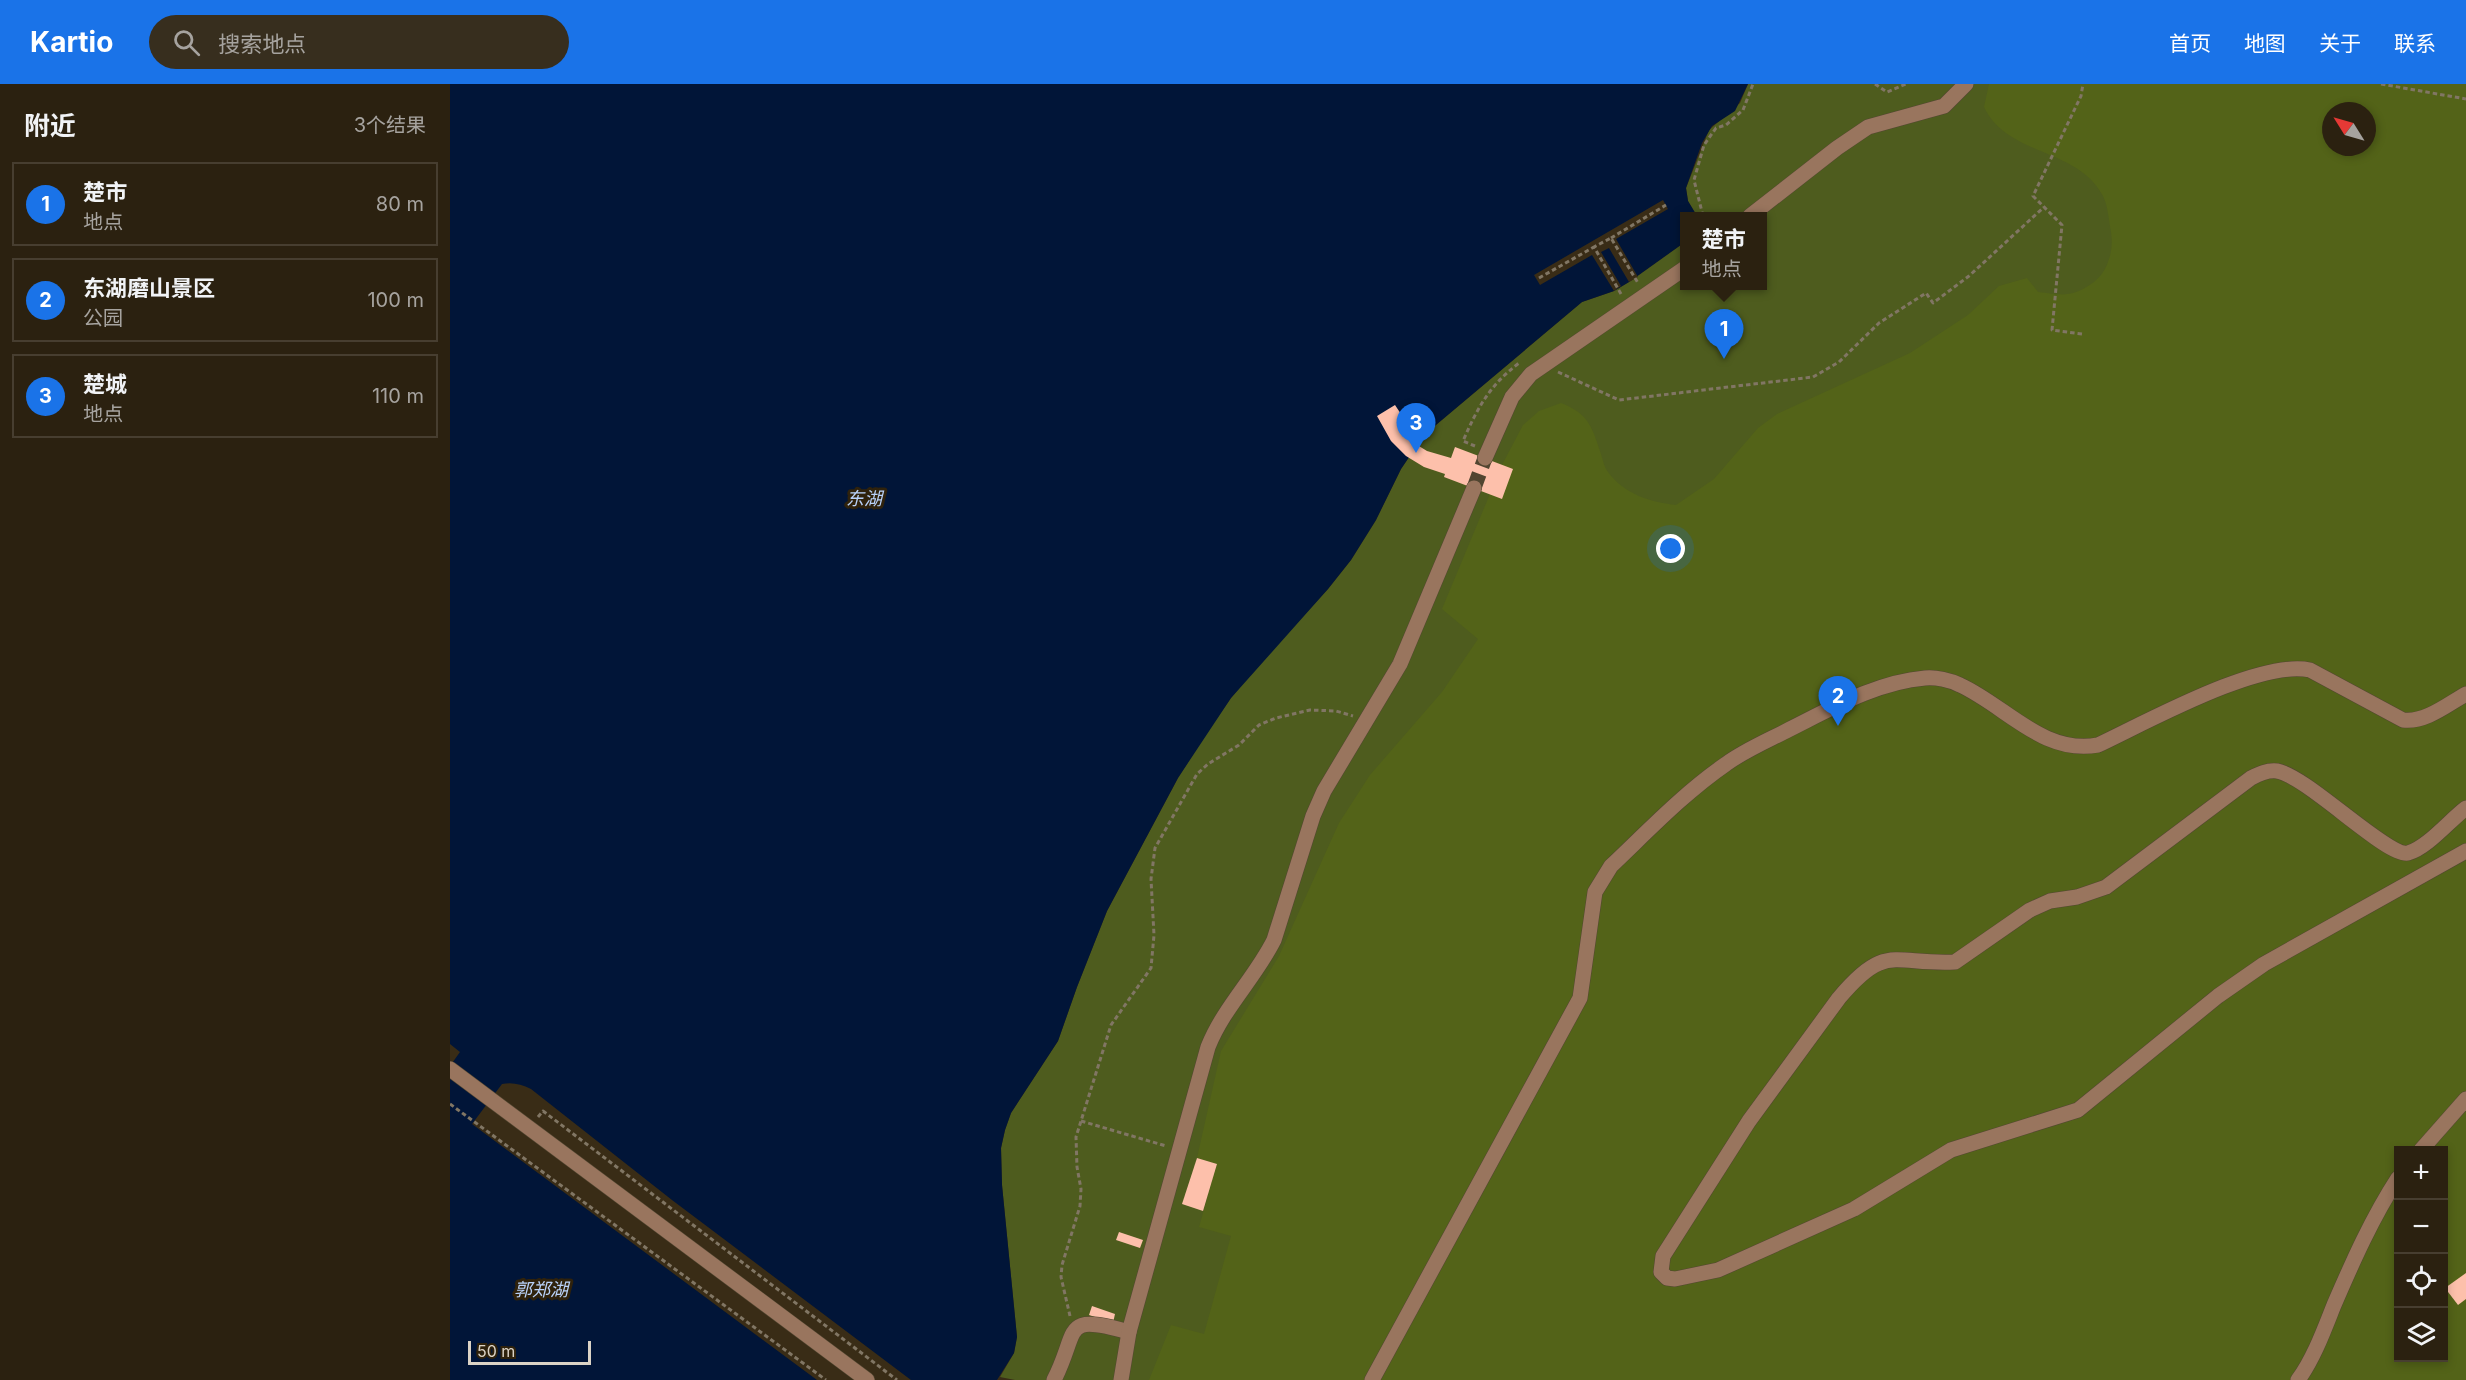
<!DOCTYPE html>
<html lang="zh">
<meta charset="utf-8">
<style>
:root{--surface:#2b2110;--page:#372e1e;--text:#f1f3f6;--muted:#a6a39f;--line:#473e30;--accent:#1a73e8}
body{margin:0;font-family:Inter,"Noto Sans SC",sans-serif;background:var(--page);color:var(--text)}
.controls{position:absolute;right:18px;bottom:18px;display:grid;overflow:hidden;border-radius:0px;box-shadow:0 3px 9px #0003}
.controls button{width:54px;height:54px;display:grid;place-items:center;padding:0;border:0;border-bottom:2px solid var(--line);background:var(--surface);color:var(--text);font:30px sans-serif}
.compass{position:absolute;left:1872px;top:18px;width:54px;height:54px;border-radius:50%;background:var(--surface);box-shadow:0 3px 9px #0003;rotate:307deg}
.scale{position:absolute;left:18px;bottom:15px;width:123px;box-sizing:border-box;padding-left:6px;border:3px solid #dbd3c6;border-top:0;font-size:16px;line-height:21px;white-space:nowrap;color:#dbd3c6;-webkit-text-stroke:4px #2f220c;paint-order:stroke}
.you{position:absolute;left:1221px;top:465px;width:21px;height:21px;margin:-15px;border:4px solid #fff;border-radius:50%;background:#1a73e8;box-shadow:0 0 0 9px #1a73e833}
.badge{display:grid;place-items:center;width:39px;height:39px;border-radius:50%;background:var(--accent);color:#fff;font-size:20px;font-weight:700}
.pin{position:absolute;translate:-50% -50px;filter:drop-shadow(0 2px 3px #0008)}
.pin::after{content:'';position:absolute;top:32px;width:21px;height:18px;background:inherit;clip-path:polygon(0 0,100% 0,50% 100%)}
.popup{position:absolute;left:1230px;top:128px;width:87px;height:78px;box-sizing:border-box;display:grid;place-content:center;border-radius:0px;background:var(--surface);filter:drop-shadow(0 2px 4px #0005);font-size:20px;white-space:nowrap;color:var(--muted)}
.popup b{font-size:22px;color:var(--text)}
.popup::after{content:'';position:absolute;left:50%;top:100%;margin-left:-12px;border:12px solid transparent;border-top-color:var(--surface)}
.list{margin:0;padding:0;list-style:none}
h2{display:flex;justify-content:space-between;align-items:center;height:78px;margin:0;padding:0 24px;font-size:26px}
h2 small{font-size:20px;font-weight:400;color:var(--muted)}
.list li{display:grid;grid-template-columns:39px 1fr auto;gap:18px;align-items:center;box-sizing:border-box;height:84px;margin:0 12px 12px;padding:0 12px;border:2px solid var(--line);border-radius:0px}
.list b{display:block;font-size:22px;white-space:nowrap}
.list p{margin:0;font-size:20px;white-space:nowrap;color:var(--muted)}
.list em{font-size:20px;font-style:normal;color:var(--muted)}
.icon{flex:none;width:33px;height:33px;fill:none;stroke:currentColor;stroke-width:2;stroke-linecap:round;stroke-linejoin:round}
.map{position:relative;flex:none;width:2016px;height:1296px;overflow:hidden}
header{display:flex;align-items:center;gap:36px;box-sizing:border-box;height:84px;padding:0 30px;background:var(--accent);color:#fff}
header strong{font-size:28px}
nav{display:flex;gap:33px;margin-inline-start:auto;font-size:21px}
.search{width:420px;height:54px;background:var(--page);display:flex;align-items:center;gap:15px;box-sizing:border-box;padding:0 21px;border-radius:33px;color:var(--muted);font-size:22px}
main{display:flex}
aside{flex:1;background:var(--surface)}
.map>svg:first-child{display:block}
.green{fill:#4e5c1e;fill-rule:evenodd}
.forest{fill:#536318;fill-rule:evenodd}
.water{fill:#011538}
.pier{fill:#392c16}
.building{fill:#fdc0ab}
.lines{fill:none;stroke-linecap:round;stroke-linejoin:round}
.minor-tunnel{stroke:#514530;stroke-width:15;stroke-dasharray:15 8;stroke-linecap:butt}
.minor-casing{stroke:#534732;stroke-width:16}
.path{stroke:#817664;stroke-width:3;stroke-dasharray:4.5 3;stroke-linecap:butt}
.minor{stroke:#99755e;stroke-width:15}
.labels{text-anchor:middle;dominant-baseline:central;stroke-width:6;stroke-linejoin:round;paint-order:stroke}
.water-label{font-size:18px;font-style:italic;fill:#b9d2fa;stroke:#2f220c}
</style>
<header>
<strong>Kartio</strong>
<div class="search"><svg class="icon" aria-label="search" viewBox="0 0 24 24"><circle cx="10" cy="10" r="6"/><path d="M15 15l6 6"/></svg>搜索地点</div>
<nav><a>首页</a><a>地图</a><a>关于</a><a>联系</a></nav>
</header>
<main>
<aside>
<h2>附近<small>3个结果</small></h2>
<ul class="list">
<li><span class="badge">1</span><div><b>楚市</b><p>地点</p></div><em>80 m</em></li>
<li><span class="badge">2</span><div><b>东湖磨山景区</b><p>公园</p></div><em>100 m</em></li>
<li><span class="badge">3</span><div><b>楚城</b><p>地点</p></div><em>110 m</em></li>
</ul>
</aside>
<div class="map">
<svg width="2016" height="1296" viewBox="0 0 2016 1296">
<rect width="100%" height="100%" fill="#392c16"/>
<!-- green -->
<path class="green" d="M1298 0H2016V1296H565L550 1293 564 1269 567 1253 552 1101 551 1064 555 1046 561 1029 608 957 627 903 657 827 728 694 755 651 781 614 807 582 878 505 901 476 926 436 951 385 974 351 1132 218 1164 207 1179 198 1235 158V202H1313V132H1247L1238 117 1236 104 1259 46 1290 19ZM1881 27H1917V63H1881ZM1948 1066H1994V1274H1948Z"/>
<!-- forest -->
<path class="forest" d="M1539 0H2016V1296H699L721 1241 754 1250 781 1152 749 1143 767 1080 747 1074 771 967 829 872 889 739 920 691 992 608 1028 555 992 525 1052 381 1073 341 1089 327 1111 319C1139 330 1142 343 1151 370 1153 376 1154 383 1158 388 1174 410 1200 418 1226 421L1264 395 1308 344 1327 330 1460 269 1518 231 1549 202 1577 194 1588 208C1613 211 1622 214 1644 198 1658 187 1664 166 1661 148 1659 137 1658 122 1653 112 1627 63 1558 73 1534 23ZM1881 27H1917V63H1881ZM1948 1066H1994V1274H1948Z"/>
<!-- water -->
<path class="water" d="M0 0H1298L1285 27 1262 42 1252 59 1236 104 1238 117 1247 132H1235V158L1179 198 1164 207 1132 218 974 351 951 385 926 436 901 476 878 505 781 614 728 694 657 827 627 903 608 957 561 1029 555 1046 551 1064 552 1101 567 1253 564 1269 547 1296H461L222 1116 81 1005C71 1000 62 998 52 1000L22 1040 367 1296H0V982L10 968 0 960Z"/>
<!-- pier -->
<path class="pier" d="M1213 116 1218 125 1166 155 1188 193 1179 198 1159 164 1151 168 1171 202 1164 207 1142 171 1090 201 1084 191Z"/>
<!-- building -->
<g class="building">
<path d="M945 321 955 336 949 341 951 345 964 359 977 367 1001 374 1005 363 1063 385 1052 415 994 393 995 390 974 383 956 372 941 357 927 332Z"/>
<path d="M747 1074 767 1080 753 1127 732 1120Z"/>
<path d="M669 1148 693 1156 690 1164 666 1156Z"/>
<path d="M2016 1189V1215L2008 1221 1995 1204Z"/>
<path d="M642 1222 665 1230 663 1239 639 1231Z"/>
</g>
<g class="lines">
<!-- minor-tunnel -->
<path class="minor-tunnel" d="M1024 404 1035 374"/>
<!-- minor casing -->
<g class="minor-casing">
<g id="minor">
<path d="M1300 132 1387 64 1418 43 1494 22 1516 0"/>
<path d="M1035 374 1062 313 1081 290 1235 184"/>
<path d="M2016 724C2000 736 1977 764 1958 769 1938 774 1857 692 1827 687 1817 686 1809 690 1801 694L1656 803 1627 813 1600 817 1580 826 1505 878C1443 881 1436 858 1389 914L1299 1037 1213 1172 1211 1188 1217 1194 1225 1195 1268 1186 1404 1125 1501 1066 1628 1026 1768 912 1814 880 2016 767"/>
<path d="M0 985 417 1296"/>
<path d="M1971 1066 2016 1015"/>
<path d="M604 1296C630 1245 610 1229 679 1248"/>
<path d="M671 1296 679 1248 758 963C774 923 805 894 824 856L863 732 874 707 950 580 1024 404"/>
<path d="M922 1296 1130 914 1145 808 1161 782C1198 747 1234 709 1276 680 1295 666 1319 656 1340 645 1382 624 1427 598 1475 594 1486 593 1500 596 1510 601 1556 622 1593 671 1648 661 1697 638 1810 575 1860 586L1953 636C1975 639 1998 620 2016 610"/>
<path d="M1848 1296C1864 1274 1874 1246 1884 1221 1903 1177 1922 1134 1948 1094"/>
</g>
</g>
<!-- path -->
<g class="path">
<path d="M1425 0 1437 8 1456 0"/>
<path d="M1931 0 2016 15"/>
<path d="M1253 132 1244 96 1254 61 1266 44 1276 41 1293 26 1303 0"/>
<path d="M1161 154 1216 121"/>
<path d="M1089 194 1144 163"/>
<path d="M1171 210 1144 163 1161 154 1188 199"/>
<path d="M1632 250 1602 246 1612 141 1583 112 1631 12 1633 0"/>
<path d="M1108 288 1169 316 1363 293 1389 278 1429 239 1476 209 1483 219 1519 192 1594 123"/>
<path d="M1025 362 1013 357C1028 323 1039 302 1069 279"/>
<path d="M0 1020 376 1296"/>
<path d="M88 1033 93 1027 447 1296"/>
<path d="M631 1037 716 1062"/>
<path d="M620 1232 611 1193 612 1181 630 1122 631 1105 627 1083 626 1053 661 941 701 884 704 851 701 795 705 764 747 690 758 680 789 661 809 641 826 634 860 626 886 627 903 632"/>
</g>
<!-- minor -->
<use href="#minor" class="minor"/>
</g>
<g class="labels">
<!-- water labels -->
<g class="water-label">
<text x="414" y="414">东湖</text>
<text x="91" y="1205">郭郑湖</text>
</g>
</g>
</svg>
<div class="controls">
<button>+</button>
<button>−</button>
<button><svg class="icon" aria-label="locate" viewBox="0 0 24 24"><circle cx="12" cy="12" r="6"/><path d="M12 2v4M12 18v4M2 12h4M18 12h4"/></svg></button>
<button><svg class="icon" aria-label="layers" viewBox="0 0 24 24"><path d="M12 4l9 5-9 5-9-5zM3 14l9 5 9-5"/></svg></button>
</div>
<svg class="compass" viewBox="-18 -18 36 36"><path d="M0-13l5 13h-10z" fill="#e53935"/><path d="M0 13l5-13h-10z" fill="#a6a39f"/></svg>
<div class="scale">50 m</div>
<div class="you"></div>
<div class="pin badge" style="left:1274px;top:275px">1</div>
<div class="popup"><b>楚市</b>地点</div>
<div class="pin badge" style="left:1388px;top:642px">2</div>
<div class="pin badge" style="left:966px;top:369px">3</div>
</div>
</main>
